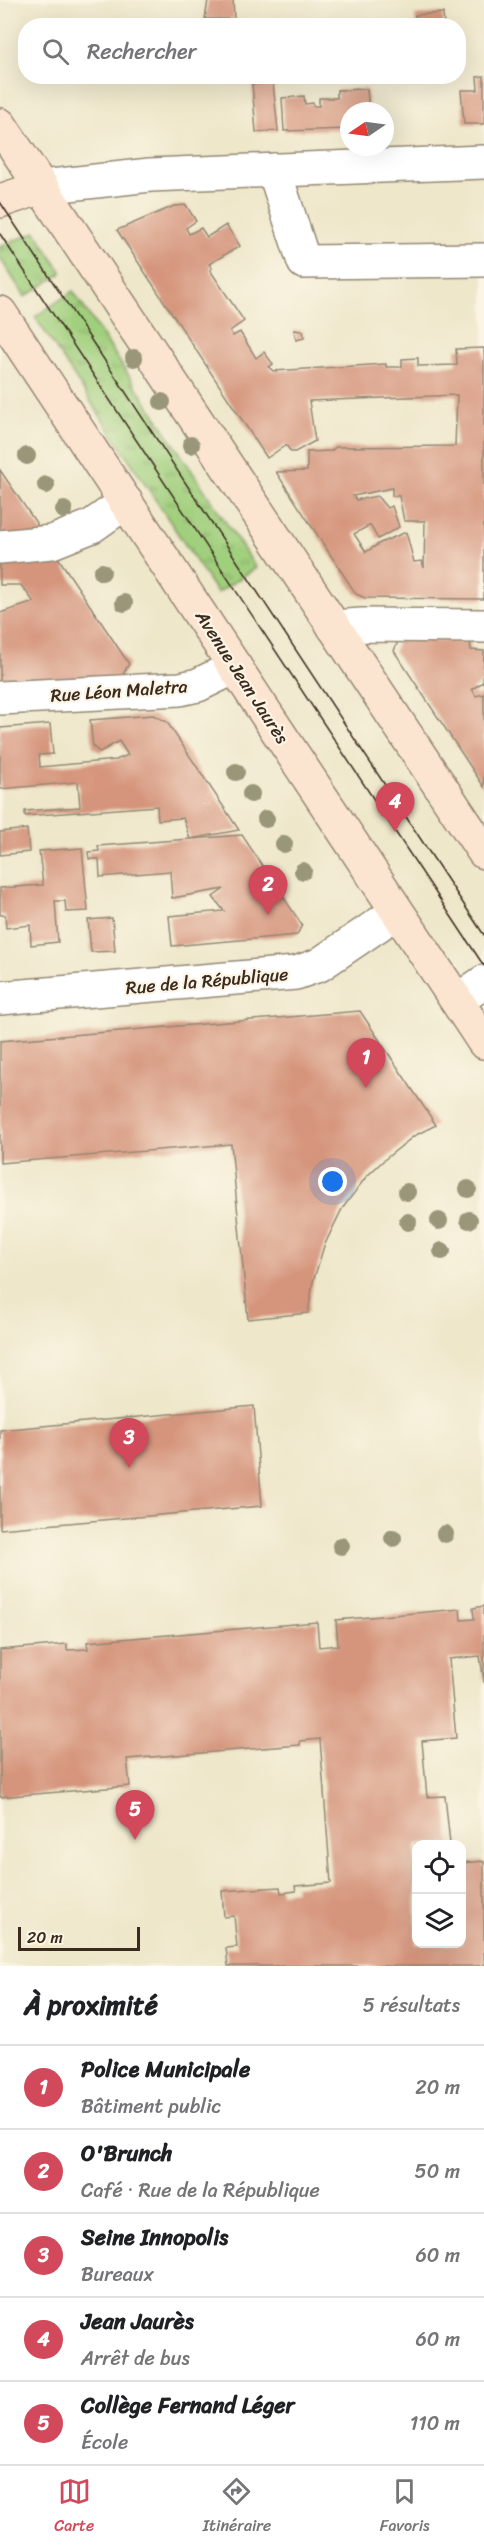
<!DOCTYPE html>
<html lang="fr">
<meta charset="utf-8">
<style>
:root{--surface:#fff;--page:#f6f6f6;--text:#202124;--muted:#757577;--line:#e0e0e0;--accent:#d1495b}
body{margin:0;font-family:Sriracha,sans-serif;background:var(--page);color:var(--text)}
.controls{position:absolute;right:18px;bottom:18px;display:grid;overflow:hidden;border-radius:12px;box-shadow:0 6px 24px #0002}
.controls button{width:54px;height:54px;display:grid;place-items:center;padding:0;border:0;border-bottom:2px solid var(--line);background:var(--surface);color:var(--text);font:30px sans-serif}
.compass{position:absolute;left:340px;top:102px;width:54px;height:54px;border-radius:50%;background:var(--surface);box-shadow:0 6px 24px #0002;rotate:257deg}
.scale{position:absolute;left:18px;bottom:15px;width:122px;box-sizing:border-box;padding-left:6px;border:3px solid #3b2a1e;border-top:0;font-size:16px;line-height:21px;white-space:nowrap;color:#3b2a1e;-webkit-text-stroke:4px #fcf5e5;paint-order:stroke}
.you{position:absolute;left:333px;top:1182px;width:21px;height:21px;margin:-15px;border:4px solid #fff;border-radius:50%;background:#1a73e8;box-shadow:0 0 0 9px #1a73e833}
.badge{display:grid;place-items:center;width:39px;height:39px;border-radius:50%;background:var(--accent);color:#fff;font-size:20px;font-weight:700}
.pin{position:absolute;translate:-50% -50px;filter:drop-shadow(0 2px 3px #0008)}
.pin::after{content:'';position:absolute;top:32px;width:21px;height:18px;background:inherit;clip-path:polygon(0 0,100% 0,50% 100%)}
.list{margin:0;padding:0;list-style:none}
h2{display:flex;justify-content:space-between;align-items:center;height:78px;margin:0;padding:0 24px;font-size:26px}
h2 small{font-size:20px;font-weight:400;color:var(--muted)}
.list li{display:grid;grid-template-columns:39px 1fr auto;gap:18px;align-items:center;box-sizing:border-box;height:84px;padding:0 24px;border-top:2px solid var(--line)}
.list b{display:block;font-size:22px;white-space:nowrap}
.list p{margin:0;font-size:20px;white-space:nowrap;color:var(--muted)}
.list em{font-size:20px;font-style:normal;color:var(--muted)}
.icon{flex:none;width:33px;height:33px;fill:none;stroke:currentColor;stroke-width:2;stroke-linecap:round;stroke-linejoin:round}
.map{position:relative;flex:none;width:484px;height:1966px;overflow:hidden}
.search{position:absolute;background:var(--surface);box-shadow:0 6px 24px #0002;left:18px;right:18px;top:18px;height:66px;display:flex;align-items:center;gap:15px;box-sizing:border-box;padding:0 21px;border-radius:24px;color:var(--muted);font-size:22px}
.sheet{height:498px;background:var(--surface)}
nav{display:flex;justify-content:space-around;align-items:center;box-sizing:border-box;height:84px;border-top:2px solid var(--line);background:var(--surface);font-size:16px;color:var(--muted)}
nav a{display:grid;justify-items:center;gap:3px}
nav .on{color:var(--accent)}
.map>svg:first-child{display:block}
.grass{fill:url(#grass-tufts);stroke:#6e7c4e;stroke-width:1.5}
.building{fill:#d5947b;fill-rule:evenodd}
.lines{fill:none;stroke-linecap:round;stroke-linejoin:round}
.street-casing{stroke:#948874;stroke-width:36}
.secondary-casing{stroke:#948874;stroke-width:36}
.street{stroke:#fff;stroke-width:33}
.secondary{stroke:#fce5d0;stroke-width:33}
.tram{stroke:#3b2a1e;stroke-width:1.5}
.tree{fill:#999679}
.labels{text-anchor:middle;dominant-baseline:central;stroke-width:4.5;stroke-linejoin:round;paint-order:stroke}
.street-label{font-size:18px;fill:#3b2a1e;stroke:#fcf5e5}
</style>
<div class="map">
<svg width="484" height="1966" viewBox="0 0 484 1966">
<defs>
<pattern id="grass-tufts" width="24" height="20" patternUnits="userSpaceOnUse" patternTransform="scale(1.5)"><rect width="24" height="20" fill="#a0cf7d"/><path d="M3 7l-1-3M5 7V3M7 7l1-3M15 17l-1-3M17 17v-4M19 17l1-3" fill="none" stroke="#84a866"/></pattern>
</defs>
<rect width="100%" height="100%" fill="#fcf5e5"/>
<filter id="ink" filterUnits="userSpaceOnUse"><feTurbulence type="fractalNoise" baseFrequency=".0167" numOctaves="2"/><feDisplacementMap in="SourceGraphic" scale="12" xChannelSelector="R" yChannelSelector="G"/><feConvolveMatrix kernelMatrix="1 2 1 2 8 2 1 2 1" color-interpolation-filters="sRGB"/></filter>
<filter id="wash" filterUnits="userSpaceOnUse"><feTurbulence type="fractalNoise" baseFrequency=".008" numOctaves="4" result="noise"/><feDisplacementMap in="SourceGraphic" scale="24" xChannelSelector="R" yChannelSelector="G"/><feGaussianBlur stdDeviation="1.35" result="paint"/><feColorMatrix in="noise" values="0 0 0 0 0 0 0 0 0 0 0 0 0 0 0 0 0 1.4 0 .05"/><feComposite in="paint" operator="in"/></filter>
<g filter="url(#wash)">
<rect width="100%" height="100%" fill="#eee7ca"/>
<!-- grass -->
<g class="grass">
<path d="M36 232 62 273 25 297 0 258V246Z"/>
<path d="M73 291 256 568 217 593 35 317Z"/>
</g>
<g id="blocks">
<!-- building -->
<g class="building">
<path d="M208 0H233L234 19H205Z"/>
<path d="M443 13 444 26H416L415 15Z"/>
<path d="M401 76H427V80L401 81Z"/>
<path d="M484 76V124H464L461 90H478L477 77Z"/>
<path d="M273 83 278 131 256 132 252 84Z"/>
<path d="M367 89 369 111H349V129L284 131 282 98 304 96 305 104 313 103V106H319V98H337V90Z"/>
<path d="M186 205 196 221 186 228 189 234 201 228 207 237 226 225 240 246 209 264 212 268 210 270 244 321 230 331 233 336 240 332 256 358 264 352 273 364 269 367 273 371 386 364V367H402V359L418 358V366L457 365 456 349 484 348V599L365 598 356 594 276 472 307 471V452L331 451 336 447 455 446 457 395 309 401 315 441 295 452H291L286 445 267 458 117 230 174 206ZM392 488V496H399L404 521H425L424 568 422 561 414 562 406 532 380 543 366 552 354 534 370 525 378 539 399 527 392 506 387 508 377 496 356 500 353 496Z"/>
<path d="M294 330 303 331 304 338 296 340Z"/>
<path d="M0 470 45 536 0 543Z"/>
<path d="M57 556 129 664 120 679 0 688V613L34 602 21 585H0V560Z"/>
<path d="M399 639 470 641 471 650 484 651 483 682 472 689 476 696 484 694V787L394 651Z"/>
<path d="M153 715 167 722 239 830 190 839 183 818 158 820 157 806 25 816V811L80 807 78 782 0 789V728L50 724 53 754 39 755 40 767 116 760 128 755 119 741 100 752 93 747 90 720Z"/>
<path d="M27 829 29 852 0 855V832Z"/>
<path d="M242 835 302 925 297 935 172 946 169 916 224 911 213 897 224 889 172 898 170 871 100 877 99 859H89L88 852 99 851 98 846Z"/>
<path d="M82 848 88 911 66 912 65 901H55L58 942 31 945 30 925 6 928 5 915H0V888L43 885 39 851Z"/>
<path d="M112 918 115 951 91 952 88 920Z"/>
<path d="M360 1011 436 1125 414 1136 384 1160 366 1177 342 1209 324 1246 313 1282 308 1313 248 1319 231 1144 0 1163V1041Z"/>
<path d="M254 1406 262 1506 0 1529V1430Z"/>
<path d="M484 1606V1683L480 1656 449 1659 456 1738 422 1741 427 1797 445 1796 450 1844H416V1944H462V1863L484 1861V1966H228L226 1948 237 1947 234 1916 224 1917 222 1891 280 1887 281 1893 296 1891 295 1886 331 1883 320 1739 300 1741V1745L127 1759 130 1786 0 1797V1650L67 1644V1650L88 1649 87 1642 317 1622 319 1647 338 1645 336 1620 460 1609 461 1620 474 1619 473 1608Z"/>
</g>
</g>
</g>
<g filter="url(#ink)">
<use href="#blocks" fill-opacity="0" stroke="#948874" stroke-width="1.5"/>
<g class="lines">
<!-- street casing -->
<g class="street-casing">
<g id="street">
<path d="M274 170 304 262 484 260"/>
<path d="M42 187 150 175 484 162"/>
<path d="M0 547 52 542 92 526 126 502"/>
<path d="M334 627 362 625 484 626"/>
<path d="M0 698 180 689 198 685 235 667"/>
<path d="M0 998 296 973 319 965 397 912"/>
<path d="M458 1000 484 982"/>
</g>
</g>
<!-- secondary casing -->
<g class="secondary-casing">
<g id="secondary">
<path d="M0 125 484 852"/>
<path d="M0 201 42 187"/>
<path d="M0 313 484 1042"/>
</g>
</g>
<!-- street -->
<use href="#street" class="street"/>
<!-- secondary -->
<use href="#secondary" class="secondary"/>
<!-- tram -->
<g class="tram">
<path d="M0 202 484 935"/>
<path d="M0 234 484 966"/>
</g>
</g>
<!-- trees -->
<g class="tree">
<circle cx="134" cy="358" r="9"/>
<circle cx="162" cy="402" r="9"/>
<circle cx="191" cy="445" r="9"/>
<circle cx="27" cy="456" r="9"/>
<circle cx="46" cy="485" r="9"/>
<circle cx="64" cy="510" r="9"/>
<circle cx="102" cy="572" r="9"/>
<circle cx="124" cy="603" r="9"/>
<circle cx="236" cy="772" r="9"/>
<circle cx="251" cy="794" r="9"/>
<circle cx="266" cy="819" r="9"/>
<circle cx="284" cy="844" r="9"/>
<circle cx="303" cy="871" r="9"/>
<circle cx="468" cy="1189" r="9"/>
<circle cx="407" cy="1192" r="9"/>
<circle cx="469" cy="1220" r="9"/>
<circle cx="439" cy="1221" r="9"/>
<circle cx="408" cy="1222" r="9"/>
<circle cx="442" cy="1251" r="9"/>
<circle cx="445" cy="1534" r="9"/>
<circle cx="393" cy="1538" r="9"/>
<circle cx="341" cy="1546" r="9"/>
</g>
</g>
<g class="labels">
<!-- street labels -->
<g class="street-label">
<text transform="translate(242 677) rotate(57)">Avenue Jean Jaurès</text>
<text transform="translate(119 691) rotate(-4)">Rue Léon Maletra</text>
<text transform="translate(207 981) rotate(-5)">Rue de la République</text>
</g>
</g>
</svg>
<div class="controls">
<button><svg class="icon" aria-label="locate" viewBox="0 0 24 24"><circle cx="12" cy="12" r="6"/><path d="M12 2v4M12 18v4M2 12h4M18 12h4"/></svg></button>
<button><svg class="icon" aria-label="layers" viewBox="0 0 24 24"><path d="M12 4l9 5-9 5-9-5zM3 14l9 5 9-5"/></svg></button>
</div>
<svg class="compass" viewBox="-18 -18 36 36"><path d="M0-13l5 13h-10z" fill="#e53935"/><path d="M0 13l5-13h-10z" fill="#757577"/></svg>
<div class="scale">20 m</div>
<div class="you"></div>
<div class="pin badge" style="left:366px;top:1088px">1</div>
<div class="pin badge" style="left:268px;top:915px">2</div>
<div class="pin badge" style="left:129px;top:1468px">3</div>
<div class="pin badge" style="left:395px;top:832px">4</div>
<div class="pin badge" style="left:135px;top:1840px">5</div>
<div class="search"><svg class="icon" aria-label="search" viewBox="0 0 24 24"><circle cx="10" cy="10" r="6"/><path d="M15 15l6 6"/></svg>Rechercher</div>
</div>
<section class="sheet">
<h2>À proximité<small>5 résultats</small></h2>
<ul class="list">
<li><span class="badge">1</span><div><b>Police Municipale</b><p>Bâtiment public</p></div><em>20 m</em></li>
<li><span class="badge">2</span><div><b>O'Brunch</b><p>Café · Rue de la République</p></div><em>50 m</em></li>
<li><span class="badge">3</span><div><b>Seine Innopolis</b><p>Bureaux</p></div><em>60 m</em></li>
<li><span class="badge">4</span><div><b>Jean Jaurès</b><p>Arrêt de bus</p></div><em>60 m</em></li>
<li><span class="badge">5</span><div><b>Collège Fernand Léger</b><p>École</p></div><em>110 m</em></li>
</ul>
</section>
<nav>
<a class="on"><svg class="icon" aria-label="map" viewBox="0 0 24 24"><path d="M3 6l6-2 6 2 6-2v14l-6 2-6-2-6 2zM9 4v14M15 6v14"/></svg>Carte</a>
<a><svg class="icon" aria-label="directions" viewBox="0 0 24 24"><path d="M12 3l9 9-9 9-9-9zM9 14v-3h6M13 9l2 2-2 2"/></svg>Itinéraire</a>
<a><svg class="icon" aria-label="saved" viewBox="0 0 24 24"><path d="M7 4h10v16l-5-4-5 4z"/></svg>Favoris</a>
</nav>
